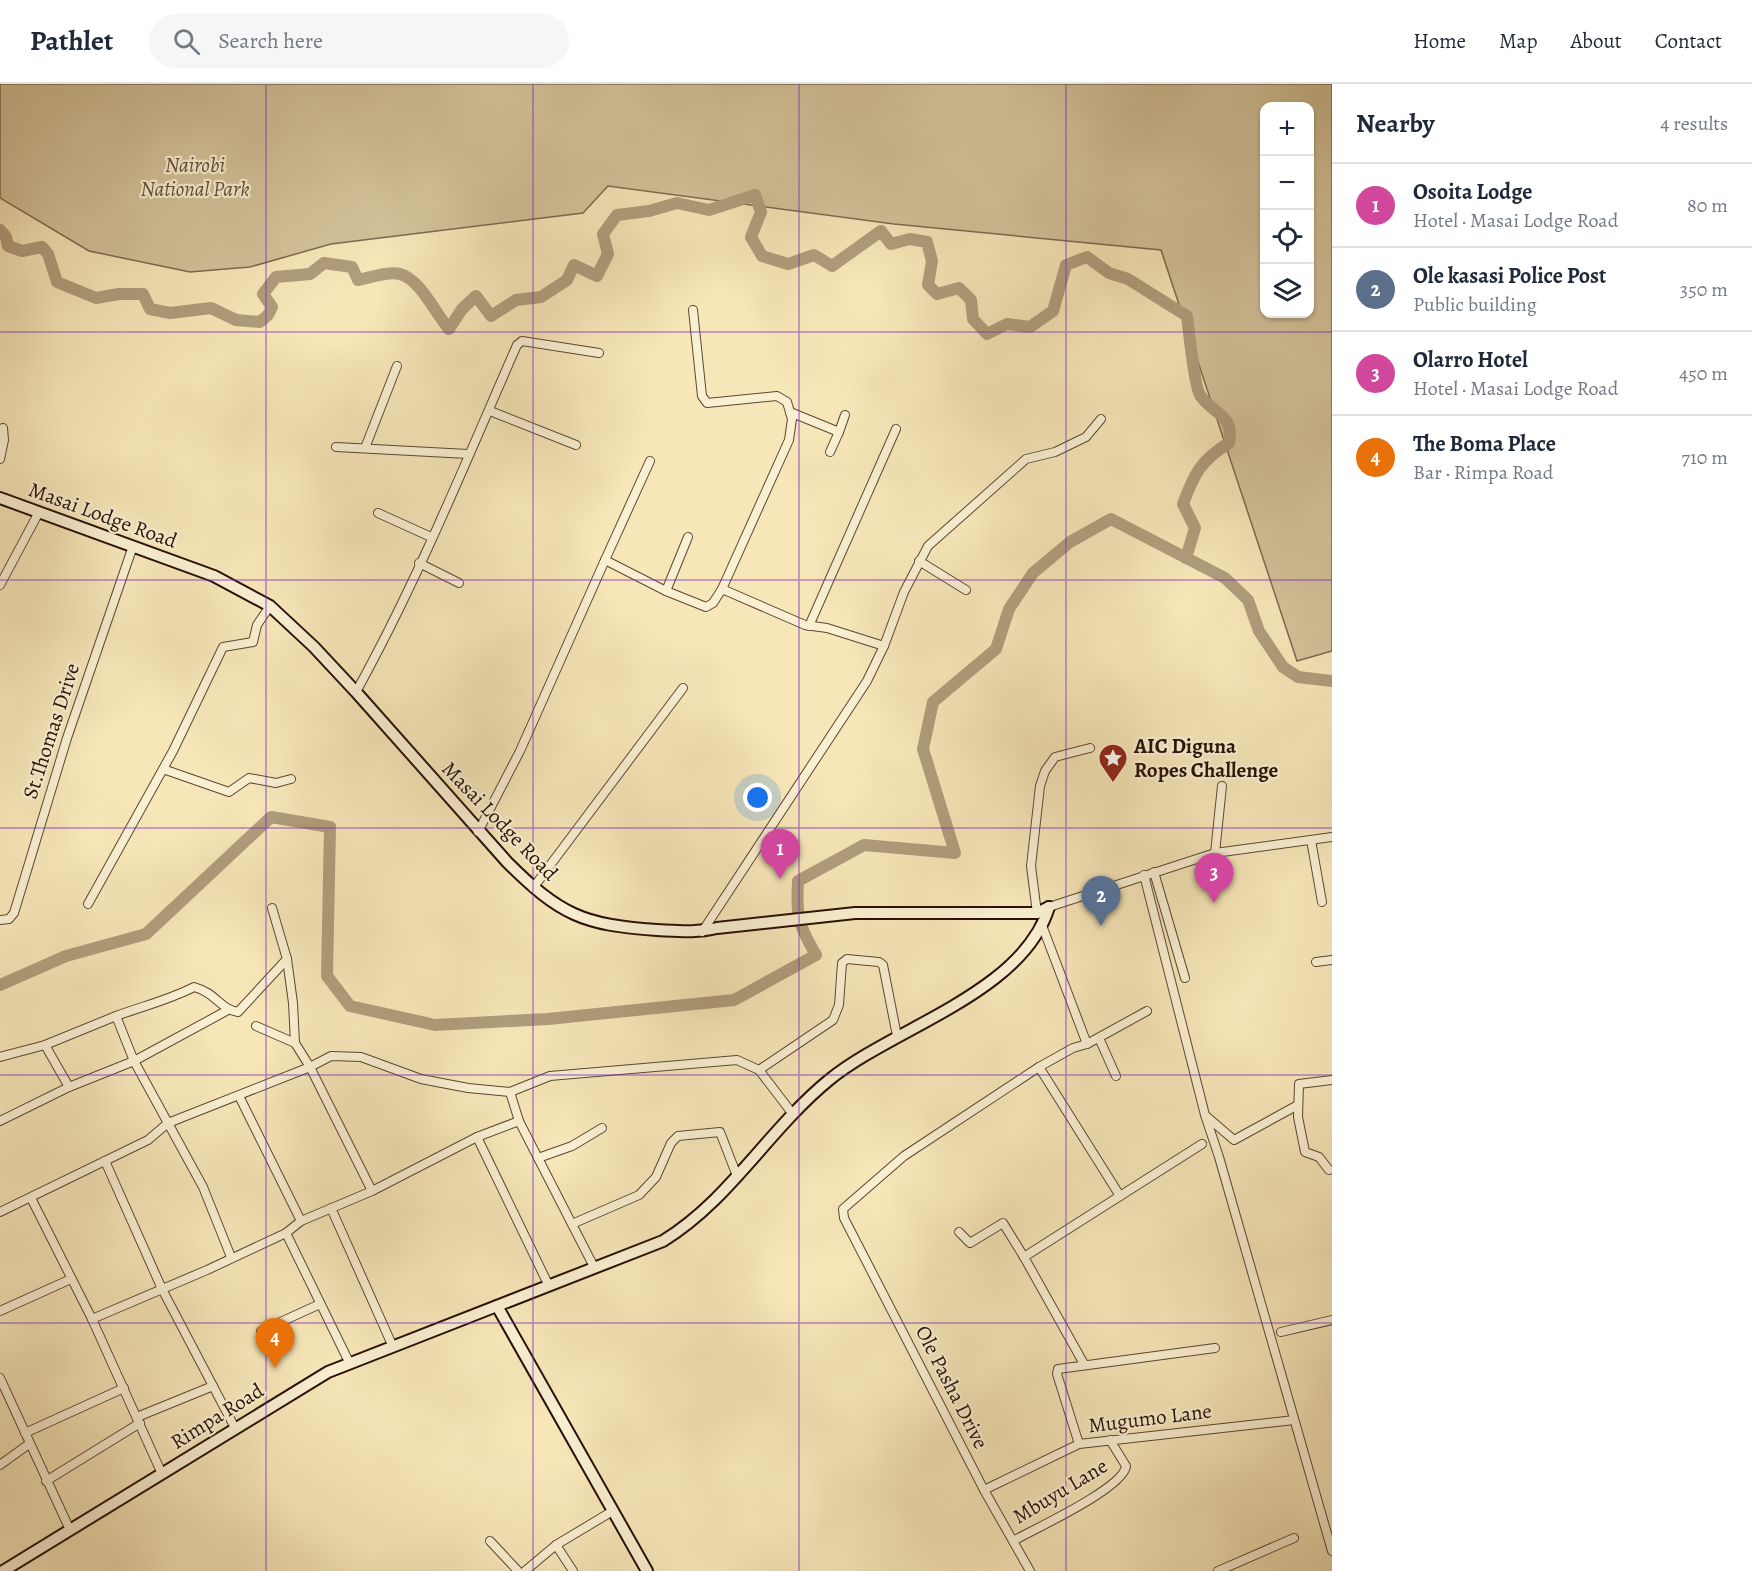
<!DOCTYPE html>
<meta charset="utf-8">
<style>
:root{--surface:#fff;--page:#f6f6f7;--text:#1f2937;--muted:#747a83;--line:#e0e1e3;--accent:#ea580c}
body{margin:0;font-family:Alegreya,serif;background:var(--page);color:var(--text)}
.controls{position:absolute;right:18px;top:18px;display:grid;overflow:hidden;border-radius:12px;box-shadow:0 2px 4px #0004}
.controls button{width:54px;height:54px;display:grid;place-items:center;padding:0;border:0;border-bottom:2px solid var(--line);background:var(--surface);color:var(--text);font:30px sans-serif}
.you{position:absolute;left:758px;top:714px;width:21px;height:21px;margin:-15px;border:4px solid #fff;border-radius:50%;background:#1a73e8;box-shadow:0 0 0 9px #1a73e833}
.badge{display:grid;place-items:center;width:39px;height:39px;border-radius:50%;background:var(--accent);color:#fff;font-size:20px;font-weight:700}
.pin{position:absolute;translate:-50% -50px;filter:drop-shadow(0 2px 3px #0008)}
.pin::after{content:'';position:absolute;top:32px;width:21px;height:18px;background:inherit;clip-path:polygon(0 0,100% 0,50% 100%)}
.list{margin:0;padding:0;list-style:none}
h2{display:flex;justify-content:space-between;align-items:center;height:78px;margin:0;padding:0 24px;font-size:26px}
h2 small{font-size:20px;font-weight:400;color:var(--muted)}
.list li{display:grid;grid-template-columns:39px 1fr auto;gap:18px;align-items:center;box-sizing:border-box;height:84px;padding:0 24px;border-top:2px solid var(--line)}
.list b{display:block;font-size:22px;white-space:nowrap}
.list p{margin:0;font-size:20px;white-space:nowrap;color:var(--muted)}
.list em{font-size:20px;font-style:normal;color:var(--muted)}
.icon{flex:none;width:33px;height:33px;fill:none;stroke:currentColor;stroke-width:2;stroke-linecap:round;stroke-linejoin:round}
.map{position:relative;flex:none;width:1332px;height:1487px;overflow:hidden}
header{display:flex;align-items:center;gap:36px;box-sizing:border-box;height:84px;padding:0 30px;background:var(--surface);border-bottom:2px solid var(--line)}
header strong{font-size:28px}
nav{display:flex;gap:33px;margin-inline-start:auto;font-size:21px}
.search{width:420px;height:54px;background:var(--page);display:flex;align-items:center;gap:15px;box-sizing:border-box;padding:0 21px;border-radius:33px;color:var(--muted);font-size:22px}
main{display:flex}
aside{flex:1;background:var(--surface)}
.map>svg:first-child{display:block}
.green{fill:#d3c29a;stroke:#7e6950;stroke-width:1.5;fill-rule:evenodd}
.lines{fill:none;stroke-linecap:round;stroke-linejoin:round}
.river{stroke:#b09d7c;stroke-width:12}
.street-casing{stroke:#5c4633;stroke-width:10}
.secondary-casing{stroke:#291007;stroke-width:14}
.street{stroke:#f9efd1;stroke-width:8}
.secondary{stroke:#f9efd1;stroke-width:10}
.grid{fill:none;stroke:#7b2cbf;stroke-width:1.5;stroke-opacity:0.55}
.labels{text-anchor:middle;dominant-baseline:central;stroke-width:4.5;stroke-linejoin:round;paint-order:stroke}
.park-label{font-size:21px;font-style:italic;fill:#644e3a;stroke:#f9efd1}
.street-label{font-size:21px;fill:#291007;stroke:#f9efd1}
.poi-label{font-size:21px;font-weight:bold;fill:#291007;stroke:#f9efd1;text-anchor:start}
</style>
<header>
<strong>Pathlet</strong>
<div class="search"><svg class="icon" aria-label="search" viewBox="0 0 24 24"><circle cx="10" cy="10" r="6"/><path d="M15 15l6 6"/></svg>Search here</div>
<nav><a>Home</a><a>Map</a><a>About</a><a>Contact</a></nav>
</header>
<main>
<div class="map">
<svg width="1332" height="1487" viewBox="0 0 1332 1487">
<rect width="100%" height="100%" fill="#f6e6b8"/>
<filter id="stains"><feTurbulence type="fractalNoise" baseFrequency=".00333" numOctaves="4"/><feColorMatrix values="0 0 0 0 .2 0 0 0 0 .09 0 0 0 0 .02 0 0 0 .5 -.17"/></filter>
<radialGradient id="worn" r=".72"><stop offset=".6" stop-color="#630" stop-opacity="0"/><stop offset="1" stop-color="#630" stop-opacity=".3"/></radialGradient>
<!-- green -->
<path class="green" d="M0 0H1332V567L1297 577 1161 166 894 140 608 102 583 129 331 160 250 183 190 188 89 167 0 114ZM1264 22H1310V230H1264Z"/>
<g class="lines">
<!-- river -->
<g class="river">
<path d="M0 146 6 153 8 162 22 167 42 163 48 170 57 198 96 214 119 210H143L150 225 170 229 211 224 236 236 260 238 268 231 272 223 263 210 276 193 310 190 324 179 352 183 358 196C369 194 389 187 400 190 420 195 435 229 449 245L462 225 476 212 491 232 516 216 541 213 567 196 574 181 597 192 608 170 603 150 617 131 649 127 677 119 709 126 755 111 761 128 751 153 762 172 788 180 814 171 832 182 881 147 891 160 910 155 927 158 932 177 928 201 937 210 959 204 971 216 973 235 987 250 1007 240 1030 243 1053 227 1066 181 1087 173 1109 189 1128 195 1187 232C1189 247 1194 301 1200 311 1212 330 1235 330 1229 359 1201 376 1194 390 1183 420L1195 444 1186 474"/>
<path d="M0 901 66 872 146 850 271 733 330 743 327 892 350 922 435 941 548 935 734 916 816 871C798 840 796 833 798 797L864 761 955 769 923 665 933 618 996 565 1009 525 1033 489 1070 458 1111 435 1225 494 1248 516 1259 547 1283 583 1298 593 1332 597"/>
</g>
<!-- street casing -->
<g class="street-casing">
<g id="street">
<path d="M490 327 576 361"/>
<path d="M790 328 839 348 845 331"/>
<path d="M336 363 468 370"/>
<path d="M365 364 397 282"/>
<path d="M830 368 839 348"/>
<path d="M0 375 4 356 3 344"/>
<path d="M378 429 431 453"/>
<path d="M605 476 650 377"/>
<path d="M919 477 966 506"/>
<path d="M419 479 459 499"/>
<path d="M0 501 39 428"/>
<path d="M722 505 805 541 827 544 884 562"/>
<path d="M666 507 688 453"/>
<path d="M809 542 896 345"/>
<path d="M356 608C418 496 466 377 517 261L522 257 599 269"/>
<path d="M163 685 229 708 249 694 276 699 291 695"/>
<path d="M478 748 520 667 605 476 666 507 706 523 713 519 722 505 789 356 792 335 787 318 777 312 707 319 702 312 693 226"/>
<path d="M1311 756 1322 818"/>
<path d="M1215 769 1222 702"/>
<path d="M1154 788 1185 894"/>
<path d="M1144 791 1205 1031 1219 1073 1332 1467"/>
<path d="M533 804 683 604"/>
<path d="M88 820 173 667 223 563 253 558 257 541 270 522"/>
<path d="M1049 823 1215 769 1332 753"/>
<path d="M1037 829 1031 782 1040 702 1045 687 1055 673 1090 664"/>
<path d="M0 836 9 835 14 829 67 654 133 462"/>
<path d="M702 848 867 597 884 562 904 508 928 462 1026 375 1055 368 1086 353 1101 335"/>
<path d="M287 875 293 919 295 959"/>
<path d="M1316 878 1332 876"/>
<path d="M256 942 295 959 310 983 331 972 361 973 421 995 468 1004 510 1008 550 992 737 976 759 986 792 1029"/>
<path d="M1099 954 1116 992"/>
<path d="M1087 960 1147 927"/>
<path d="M45 961 69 1003"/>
<path d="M0 973 45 961 116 932"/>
<path d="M1039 983 1120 1112 1024 1173 1084 1280"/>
<path d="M759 986 833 936 839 921 842 879 847 875 879 878 883 881 897 952"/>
<path d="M510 1008 519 1037"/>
<path d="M239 1012 301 1137"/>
<path d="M1206 1032 1234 1056 1298 1021"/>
<path d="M0 1037 69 1003 134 977 228 926"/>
<path d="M477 1053 548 1200"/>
<path d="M538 1074 572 1062 602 1044"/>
<path d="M105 1077 162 1205 235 1344"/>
<path d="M1329 1086 1319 1073 1305 1068 1298 1033 1299 1000 1332 996"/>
<path d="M1120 1112 1202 1060"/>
<path d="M31 1114 92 1235 162 1390"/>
<path d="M331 1124 393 1263"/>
<path d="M0 1128 148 1056 168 1039 310 983 372 1107"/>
<path d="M572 1140 639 1111 656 1093 671 1059 678 1052 720 1048 737 1092"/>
<path d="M959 1148 970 1159 1003 1139 1024 1173"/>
<path d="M286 1149 350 1280"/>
<path d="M231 1173 203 1103 134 977 116 932C143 922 169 916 194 903 216 909 220 925 238 928L287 875 272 824"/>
<path d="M0 1227 71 1195"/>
<path d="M92 1235 207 1186 286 1149 301 1137 372 1107 477 1053 519 1037 594 1183"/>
<path d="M261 1247 320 1220"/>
<path d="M1281 1248 1332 1236"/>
<path d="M0 1294 70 1446"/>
<path d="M137 1333 213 1302"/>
<path d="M25 1349 124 1304"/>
<path d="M1079 1360 1057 1290 1058 1285 1215 1264"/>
<path d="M0 1381 29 1360"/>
<path d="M46 1397 140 1339"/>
<path d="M984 1406 1079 1360 1294 1336"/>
<path d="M490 1457 518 1487"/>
<path d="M1013 1457C1034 1445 1124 1404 1126 1382L1110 1356"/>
<path d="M525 1487 556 1461"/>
<path d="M573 1487 556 1461 611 1428"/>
<path d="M1030 1487 984 1406 844 1134 843 1125 904 1072 1039 983 1073 964 1087 960 1043 844"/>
<path d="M1218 1487 1294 1454"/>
</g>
</g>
<!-- secondary casing -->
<g class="secondary-casing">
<g id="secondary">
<path d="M0 414 214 492 270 522 314 563 356 608 507 778C560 831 583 841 657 846 678 847 697 849 717 844L855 829H1037L1049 823"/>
<path d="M497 1222 647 1487"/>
<path d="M3 1487 328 1288 663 1157C730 1116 768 1046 829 996 894 943 1023 909 1049 823"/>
</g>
</g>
<!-- street -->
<use href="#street" class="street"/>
<!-- secondary -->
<use href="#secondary" class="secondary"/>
</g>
<!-- grid -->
<path class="grid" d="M266 0V1487M533 0V1487M799 0V1487M1066 0V1487M0 248H1332M0 496H1332M0 744H1332M0 991H1332M0 1239H1332"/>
<!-- icons -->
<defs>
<g id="sight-pin" transform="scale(1.5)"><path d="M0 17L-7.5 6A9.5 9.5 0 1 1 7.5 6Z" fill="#8f2418" stroke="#f9efd1"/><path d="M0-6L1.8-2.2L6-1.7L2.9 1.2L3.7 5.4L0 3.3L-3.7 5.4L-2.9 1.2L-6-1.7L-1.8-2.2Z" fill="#fff"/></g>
</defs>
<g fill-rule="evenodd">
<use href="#sight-pin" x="1113" y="674"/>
</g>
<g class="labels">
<!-- park labels -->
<g class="park-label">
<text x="195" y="81">Nairobi<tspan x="195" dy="24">National Park</tspan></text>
</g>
<!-- street labels -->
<g class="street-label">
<text transform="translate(103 431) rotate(20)">Masai Lodge Road</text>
<text transform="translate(51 647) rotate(-72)">St.Thomas Drive</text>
<text transform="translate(500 737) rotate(46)">Masai Lodge Road</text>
<text transform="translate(952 1303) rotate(63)">Ole Pasha Drive</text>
<text transform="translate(217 1332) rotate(-32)">Rimpa Road</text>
<text transform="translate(1150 1334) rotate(-7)">Mugumo Lane</text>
<text transform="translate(1060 1407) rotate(-31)">Mbuyu Lane</text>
</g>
<!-- poi labels -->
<g class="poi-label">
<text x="1134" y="662">AIC Diguna<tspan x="1134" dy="24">Ropes Challenge</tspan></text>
</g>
</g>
<rect width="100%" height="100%" filter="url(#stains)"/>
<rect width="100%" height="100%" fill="url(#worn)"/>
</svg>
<div class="controls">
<button>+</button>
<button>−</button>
<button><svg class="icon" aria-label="locate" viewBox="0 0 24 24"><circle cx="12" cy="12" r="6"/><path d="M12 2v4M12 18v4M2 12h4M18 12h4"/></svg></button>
<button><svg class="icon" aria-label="layers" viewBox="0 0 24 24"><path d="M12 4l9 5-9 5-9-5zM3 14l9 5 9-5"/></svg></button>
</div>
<div class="you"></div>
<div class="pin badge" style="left:780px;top:795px;background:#d1479c">1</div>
<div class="pin badge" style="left:1101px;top:842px;background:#5c6f8a">2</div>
<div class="pin badge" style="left:1214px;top:819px;background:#d1479c">3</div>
<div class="pin badge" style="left:275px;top:1284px;background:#e8710a">4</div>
</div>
<aside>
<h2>Nearby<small>4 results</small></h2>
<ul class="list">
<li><span class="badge" style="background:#d1479c">1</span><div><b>Osoita Lodge</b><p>Hotel · Masai Lodge Road</p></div><em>80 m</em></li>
<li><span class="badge" style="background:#5c6f8a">2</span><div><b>Ole kasasi Police Post</b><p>Public building</p></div><em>350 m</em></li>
<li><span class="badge" style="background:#d1479c">3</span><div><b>Olarro Hotel</b><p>Hotel · Masai Lodge Road</p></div><em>450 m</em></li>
<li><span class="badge" style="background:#e8710a">4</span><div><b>The Boma Place</b><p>Bar · Rimpa Road</p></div><em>710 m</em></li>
</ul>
</aside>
</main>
